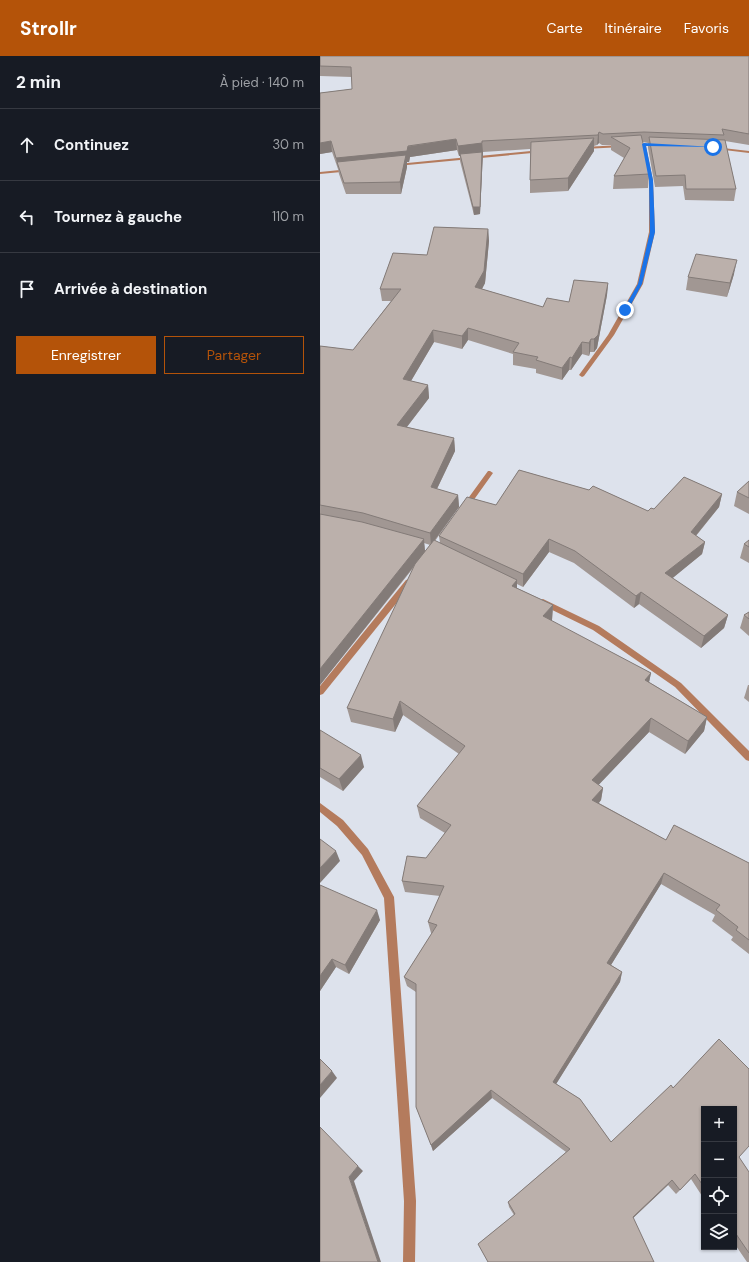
<!DOCTYPE html>
<html lang="fr">
<meta charset="utf-8">
<style>
:root{--surface:#171b24;--page:#20242c;--text:#f1f3f6;--muted:#9ea1a6;--line:#363941;--accent:#b45309}
body{margin:0;font-family:"DM Sans",sans-serif;background:var(--page);color:var(--text)}
.controls{position:absolute;right:12px;bottom:12px;display:grid;overflow:hidden;border-radius:0px;box-shadow:0 1px 3px #0004}
.controls button{width:36px;height:36px;display:grid;place-items:center;padding:0;border:0;border-bottom:1px solid var(--line);background:var(--surface);color:var(--text);font:20px sans-serif}
.stop{position:absolute;width:12px;height:12px;margin:-9px;border:3px solid #1a73e8;border-radius:50%;background:#fff}
.stop.end{background:#1a73e8;border-color:#fff;box-shadow:0 1px 4px #0008}
.list{margin:0;padding:0;list-style:none}
h2{display:flex;justify-content:space-between;align-items:center;height:52px;margin:0;padding:0 16px;font-size:17px}
h2 small{font-size:13px;font-weight:400;color:var(--muted)}
.list li{display:grid;grid-template-columns:26px 1fr auto;gap:12px;align-items:center;box-sizing:border-box;height:72px;padding:0 16px;border-top:1px solid var(--line)}
.list b{display:block;font-size:15px;white-space:nowrap}
.list em{font-size:13px;font-style:normal;color:var(--muted)}
.actions{display:flex;gap:8px;padding:12px 16px}
.actions a{flex:1;padding:9px 0;border:1px solid var(--accent);border-radius:0px;text-align:center;font-size:14px;color:var(--accent)}
.actions .main{background:var(--accent);color:#fff}
.icon{flex:none;width:22px;height:22px;fill:none;stroke:currentColor;stroke-width:2;stroke-linecap:round;stroke-linejoin:round}
.map{position:relative;flex:none;width:429px;height:1206px;overflow:hidden}
header{display:flex;align-items:center;gap:24px;box-sizing:border-box;height:56px;padding:0 20px;background:var(--accent);color:#fff}
header strong{font-size:19px}
nav{display:flex;gap:22px;margin-inline-start:auto;font-size:14px}
main{display:flex}
aside{flex:1;background:var(--surface)}
.map>svg:first-child{display:block}
.lines{fill:none;stroke-linecap:round;stroke-linejoin:round}
.minor{fill:#b47b5d;fill-rule:evenodd}
.wall{fill:#a19793;fill-rule:evenodd}
.shaded-wall{fill:#837b78}
.building{fill:#bbb0ab;stroke:#837b78}
.route{fill:#1a73e8}
</style>
<header>
<strong>Strollr</strong>
<nav><a>Carte</a><a>Itinéraire</a><a>Favoris</a></nav>
</header>
<main>
<aside>
<h2>2 min<small>À pied · 140 m</small></h2>
<ul class="list">
<li><svg class="icon" aria-label="ahead" viewBox="0 0 24 24"><path d="M12 20V5M6 11l6-6 6 6"/></svg><div><b>Continuez</b></div><em>30 m</em></li>
<li><svg class="icon" aria-label="left" viewBox="0 0 24 24"><path d="M17 20v-9H6M10 6l-5 5 5 5"/></svg><div><b>Tournez à gauche</b></div><em>110 m</em></li>
<li><svg class="icon" aria-label="arrive" viewBox="0 0 24 24"><path d="M6 21V4h12l-3 4 3 4H6"/></svg><div><b>Arrivée à destination</b></div></li>
</ul>
<div class="actions"><a class="main">Enregistrer</a><a>Partager</a></div>
</aside>
<div class="map">
<svg width="429" height="1206" viewBox="0 0 429 1206">
<rect width="100%" height="100%" fill="#dde2ec"/>
<g class="lines">
<!-- minor -->
<g class="minor">
<path d="M310 88H339L341 89 339 90H326L333 125 335 176 323 228 294 279 264 320 262 321 259 319 288 279 317 228 329 176V125L321 90H312L310 89Z"/>
<path d="M301 89H303V91L264 93 262 92 264 91Z"/>
<path d="M394 91 429 95V97L396 93 394 92Z"/>
<path d="M221 94 223 95V96L77 110 75 109 77 108Z"/>
<path d="M30 113H32V115L0 118V116Z"/>
<path d="M168 415H170L173 417 148 452H144L142 450 144 448Z"/>
<path d="M89 523 93 526 92 528 3 638 0 639V630L86 524Z"/>
<path d="M223 543 279 570 361 627 429 695V705L426 704 355 631 273 574 220 548 219 546 220 544Z"/>
<path d="M0 747 23 764 48 793 74 841 96 1145 95 1206H83L84 1145 64 842 42 799 17 770 0 756Z"/>
</g>
</g>
<!-- wall -->
<g class="wall">
<path d="M0 0H429V89L405 85 416 133 414 145 365 144 363 130 335 131 328 92V87L323 86 329 118 328 132 293 133 294 120 304 102 291 94V89H282L279 87 277 89 274 90V95L248 135 210 137V93L163 96 160 158 154 159 140 105V100H139L137 94 90 101 89 106H87V111L81 138H26L19 118 18 113 12 96 0 98V37L32 33V21L0 20Z"/>
<path d="M114 171 168 173 169 185 165 227 162 233 223 251 227 242 249 246 254 224 288 227 287 239 277 292 274 296H270L269 300 262 298 251 314H249L242 324 216 317V313L193 309V298L148 284 142 293 114 286 91 325 108 329 109 342 87 371 134 382 135 395 117 433 138 439 139 451 115 485 120 487 119 480 147 441 176 449 199 414 269 434 273 430 328 455 331 452 334 453 364 421 402 438 399 451 376 480 385 486 382 498 352 522 408 559 404 572 381 592 319 548 314 552 254 507 229 496 203 531 197 528V532L233 549 232 564 231 565 331 617 329 626 387 661 384 675 365 698 329 676 278 729 283 732 281 744 279 747 346 784 354 769 429 807V898L411 884 413 881 392 865 395 859 341 828 291 909 302 916 300 926 236 1028 260 1043 291 1086 351 1029 353 1032 399 983 429 1013V1090L419 1101 429 1116V1206H427L414 1187V1053H384V1143L371 1123 356 1138 348 1129 313 1162 334 1206H168L158 1188 194 1159 189 1151 188 1146 246 1096 172 1042 113 1095 111 1089 96 1051V936L87 930 84 921 112 877H111L108 866 120 840 85 836 82 825 87 800 106 802 125 777 100 762 97 750 139 698 83 659 75 676 31 666 27 652 94 511 0 629V290L33 294 71 245H62L60 233 73 197 107 199ZM104 487 110 489 105 495Z"/>
<path d="M414 218 407 241 366 234 368 221Z"/>
<path d="M429 425V458L414 450 417 436Z"/>
<path d="M429 484V507L420 502 424 488Z"/>
<path d="M429 556V580L420 572 424 559Z"/>
<path d="M428 629H429V646L424 642Z"/>
<path d="M0 674 44 711 23 735 0 721Z"/>
<path d="M0 829 60 864 29 918 16 911 0 935Z"/>
</g>
<!-- shaded-wall -->
<g class="shaded-wall">
<path d="M279 76V87L277 89 278 79Z"/>
<path d="M274 82V95L248 135V122Z"/>
<path d="M136 83 137 94 90 101 89 106H87V111L81 138 80 126 17 106 18 113 16 102Z"/>
<path d="M11 85 12 96 0 98V87Z"/>
<path d="M162 85 163 96 160 158 154 159 153 151 140 98V100H139L138 90Z"/>
<path d="M168 173 169 185 165 227 156 244 155 231Z"/>
<path d="M417 204 414 218 407 241 410 227Z"/>
<path d="M288 227 287 239 277 292 274 296V283Z"/>
<path d="M148 272V284L142 293V280Z"/>
<path d="M113 274 114 286 85 335 83 323Z"/>
<path d="M271 283 270 296 269 300V287Z"/>
<path d="M262 286V298L251 314 252 302Z"/>
<path d="M250 301 249 314 242 324V312Z"/>
<path d="M108 329 109 342 79 381 77 369Z"/>
<path d="M134 382 135 395 112 443 111 431Z"/>
<path d="M402 438 399 451 368 489 371 476Z"/>
<path d="M138 439 139 451 111 489 110 477Z"/>
<path d="M104 483 105 496 0 629V613Z"/>
<path d="M229 483V496L203 531V518Z"/>
<path d="M385 486 382 498 343 530 345 517Z"/>
<path d="M197 524V538L192 530Z"/>
<path d="M321 536 319 548 314 552 316 540Z"/>
<path d="M233 549 232 564 223 575V560Z"/>
<path d="M408 559 404 572 381 592 384 580Z"/>
<path d="M331 617 328 631 325 624Z"/>
<path d="M80 645 83 659 75 676 73 663Z"/>
<path d="M387 661 384 675 365 698 368 685Z"/>
<path d="M331 662 329 676 271 737 272 724Z"/>
<path d="M41 699 44 711 23 735 19 723Z"/>
<path d="M283 732 281 744 271 756 272 744Z"/>
<path d="M16 795 20 805 0 827V812Z"/>
<path d="M344 817 341 828 286 917 287 907Z"/>
<path d="M57 854 60 864 29 918 25 909Z"/>
<path d="M12 903 16 911 0 935V920Z"/>
<path d="M302 916 300 926 233 1033V1026Z"/>
<path d="M12 1015 17 1022 0 1042V1029Z"/>
<path d="M171 1034 172 1042 113 1095 111 1089Z"/>
<path d="M38 1110 43 1115 34 1125 61 1206H58L29 1121Z"/>
<path d="M352 1124 348 1129 310 1165 313 1161Z"/>
</g>
<!-- building -->
<g class="building">
<path d="M0 0H429V78L402 73 404 79 324 76 283 78 279 76 278 79 162 85V87L138 90 136 83 88 90 87 95 16 102 11 85 0 87V37L32 33 31 11 0 10Z"/>
<path d="M321 79 329 112V118L294 120 310 92 291 81Z"/>
<path d="M329 81 405 84 416 133H366L365 119 336 120Z"/>
<path d="M274 82 248 122 210 124 211 86Z"/>
<path d="M162 96 160 151H153L140 98Z"/>
<path d="M86 99 80 126 24 127 17 106Z"/>
<path d="M114 171 168 173 164 215 155 231 223 251 227 242 249 246 254 224 288 227 278 279 274 283H271L269 287 262 286 252 302 250 301 242 312 216 304 218 301 193 296 199 287 148 272 142 280 113 274 83 323 108 329 77 369 134 382 111 431 138 439 110 477 43 457 0 449V290L33 294 81 233H60L73 197 107 199Z"/>
<path d="M376 198 417 204 410 227 368 221Z"/>
<path d="M199 414 269 434 273 430 328 455 331 452 334 453 364 421 402 438 371 476 385 486 345 517 408 559 384 580 321 536 316 540 255 495 229 483 203 518 119 480 147 441 176 449Z"/>
<path d="M429 425V442L417 436Z"/>
<path d="M0 458 42 466 104 483 0 613Z"/>
<path d="M114 484 197 524 192 530 233 549 223 560 331 617 325 624 387 661 368 685 331 662 272 724 283 732 272 744 346 784 354 769 429 807V884L416 874 418 871 396 854 400 849 344 817 287 907 302 916 233 1026 260 1043 291 1086 351 1029 353 1032 399 983 429 1013V1090L419 1101 429 1116V1197L414 1175V1053H384V1131L375 1118 360 1134 352 1124 313 1161 334 1206H168L158 1188 195 1158 188 1146 250 1093 171 1034 111 1089 96 1051V928L84 921 117 869 108 866 124 830 82 825 87 800 106 802 131 769 97 750 145 690 80 645 73 663 27 652 95 508Z"/>
<path d="M429 484V491L424 488Z"/>
<path d="M429 556V563L424 559Z"/>
<path d="M0 674 41 699 19 723 0 712Z"/>
<path d="M0 783 16 795 0 812Z"/>
<path d="M0 829 57 854 25 909 12 903 0 920Z"/>
<path d="M0 1003 12 1015 0 1029Z"/>
<path d="M0 1071 38 1110 29 1121 58 1206H0Z"/>
</g>
<!-- route -->
<path class="route" d="M324 87 395 91 326 90 333 124 335 176 322 228 308 254 305 255 303 254 318 228 330 176 329 124 322 88Z"/>
</svg>
<div class="controls">
<button>+</button>
<button>−</button>
<button><svg class="icon" aria-label="locate" viewBox="0 0 24 24"><circle cx="12" cy="12" r="6"/><path d="M12 2v4M12 18v4M2 12h4M18 12h4"/></svg></button>
<button><svg class="icon" aria-label="layers" viewBox="0 0 24 24"><path d="M12 4l9 5-9 5-9-5zM3 14l9 5 9-5"/></svg></button>
</div>
<div class="stop" style="left:393px;top:91px"></div>
<div class="stop end" style="left:305px;top:254px"></div>
</div>
</main>
